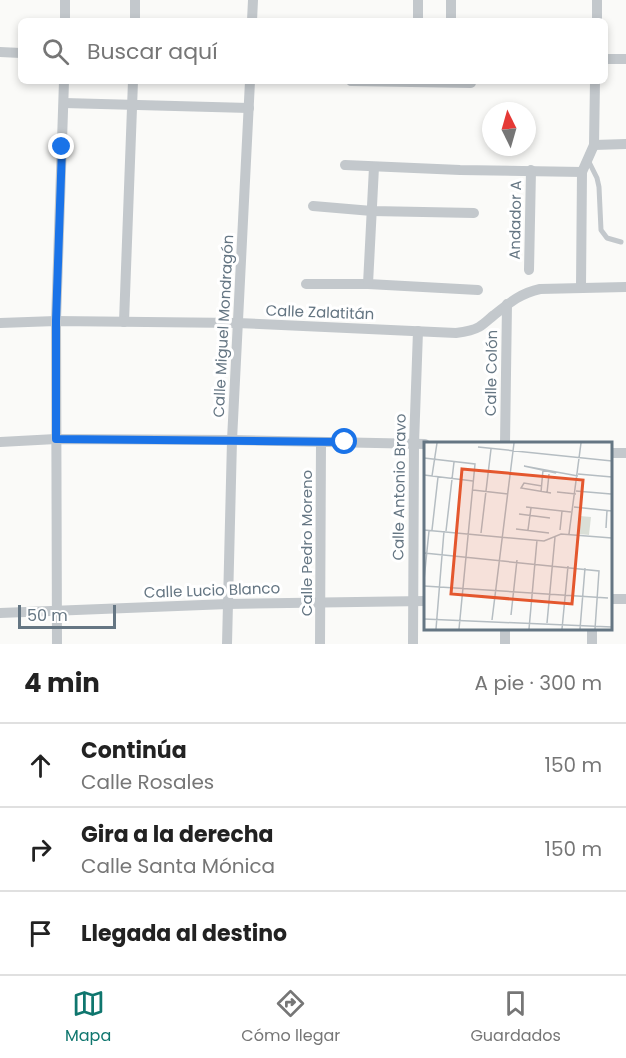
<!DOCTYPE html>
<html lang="es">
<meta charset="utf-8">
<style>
:root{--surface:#fff;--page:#f2f2f2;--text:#222;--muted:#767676;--line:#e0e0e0;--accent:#0f766e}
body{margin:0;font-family:Poppins,sans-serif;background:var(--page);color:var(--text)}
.compass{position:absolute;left:482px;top:102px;width:54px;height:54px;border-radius:50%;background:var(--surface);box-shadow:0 3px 9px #0003;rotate:355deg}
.scale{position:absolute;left:18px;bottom:15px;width:98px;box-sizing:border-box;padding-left:6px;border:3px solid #657683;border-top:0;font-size:16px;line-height:21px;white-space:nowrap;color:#657683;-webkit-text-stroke:4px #fff;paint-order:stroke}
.stop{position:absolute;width:18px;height:18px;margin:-14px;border:4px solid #1a73e8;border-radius:50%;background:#fff}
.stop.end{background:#1a73e8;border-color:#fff;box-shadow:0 2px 6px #0008}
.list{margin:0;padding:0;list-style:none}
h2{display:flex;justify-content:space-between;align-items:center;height:78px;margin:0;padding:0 24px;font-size:26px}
h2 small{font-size:20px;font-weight:400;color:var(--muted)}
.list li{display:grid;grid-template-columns:39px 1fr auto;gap:18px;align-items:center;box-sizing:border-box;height:84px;padding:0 24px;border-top:2px solid var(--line)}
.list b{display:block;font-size:22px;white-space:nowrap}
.list p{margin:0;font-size:20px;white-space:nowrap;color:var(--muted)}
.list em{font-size:20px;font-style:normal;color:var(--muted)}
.icon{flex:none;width:33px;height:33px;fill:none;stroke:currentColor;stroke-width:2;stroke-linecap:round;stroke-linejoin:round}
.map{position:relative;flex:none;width:626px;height:644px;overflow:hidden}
.search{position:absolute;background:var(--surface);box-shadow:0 3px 9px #0003;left:18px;right:18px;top:18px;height:66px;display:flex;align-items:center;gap:15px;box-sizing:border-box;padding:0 21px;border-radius:9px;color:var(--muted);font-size:22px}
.sheet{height:330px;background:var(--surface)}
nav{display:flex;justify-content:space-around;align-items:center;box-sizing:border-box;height:84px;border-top:2px solid var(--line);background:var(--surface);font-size:16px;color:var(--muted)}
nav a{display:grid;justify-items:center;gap:3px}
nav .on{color:var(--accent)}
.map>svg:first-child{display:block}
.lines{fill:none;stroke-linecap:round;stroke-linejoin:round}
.lane{stroke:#c3c8cc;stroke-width:5}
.street{stroke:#c3c8cc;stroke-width:10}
.route{stroke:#1a73e8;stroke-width:8}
.labels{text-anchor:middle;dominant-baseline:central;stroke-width:6;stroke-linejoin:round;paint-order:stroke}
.street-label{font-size:15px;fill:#657683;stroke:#fff}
.inset-road{fill:none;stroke:#b5bdc2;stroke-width:1.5}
.view{fill:#e4572e;fill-opacity:0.15;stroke:#e4572e;stroke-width:3}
.inset-edge{fill:none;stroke:#657683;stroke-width:3}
</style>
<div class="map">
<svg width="626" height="644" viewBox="0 0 626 644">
<rect width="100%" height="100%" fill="#fafaf8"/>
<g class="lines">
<!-- lane -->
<path class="lane" d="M588 160 597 178 599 187 601 230 607 238 621 242"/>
<!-- street -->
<g class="street">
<path d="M65 21V0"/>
<path d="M135 21V0"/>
<path d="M252 21 253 0"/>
<path d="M418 21V0"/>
<path d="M451 21V0"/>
<path d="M597 21V0"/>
<path d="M0 52 21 53"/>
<path d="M605 59H626"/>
<path d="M351 81 471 83"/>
<path d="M64 103 249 108"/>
<path d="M594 145 626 144"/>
<path d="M345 165 460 170 582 172"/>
<path d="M313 206 372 211 474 213"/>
<path d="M529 270 531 170"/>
<path d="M306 284H368L478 290"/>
<path d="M368 284 374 167"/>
<path d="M581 287 582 172 594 145 595 81"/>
<path d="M124 322 133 81"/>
<path d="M0 323 56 321 237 323 456 333C464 332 472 331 479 327 484 324 489 319 494 315 509 303 521 293 540 289L626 287"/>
<path d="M0 442 56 439 232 440 425 444"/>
<path d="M505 443 507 304"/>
<path d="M610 453H626"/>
<path d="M610 599H626"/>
<path d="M0 613 228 604 425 601"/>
<path d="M57 644 56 321 64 81"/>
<path d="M227 644 232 440 250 81"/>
<path d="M320 644 321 442"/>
<path d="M413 644 414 444 418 331"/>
<path d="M505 644V628"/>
<path d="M592 644V628"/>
</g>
</g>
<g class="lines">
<!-- route -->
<path class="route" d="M62 147 56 321V439L345 442"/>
</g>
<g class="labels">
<!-- street labels -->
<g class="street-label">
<text transform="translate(515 220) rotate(-89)">Andador A</text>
<text transform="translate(320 312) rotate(2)">Calle Zalatitán</text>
<text transform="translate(223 326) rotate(-87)">Calle Miguel Mondragón</text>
<text transform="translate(491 373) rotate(-89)">Calle Colón</text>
<text transform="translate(399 487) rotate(-89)">Calle Antonio Bravo</text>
<text transform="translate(306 543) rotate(-90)">Calle Pedro Moreno</text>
<text transform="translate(212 590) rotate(-2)">Calle Lucio Blanco</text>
</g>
</g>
<!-- overview -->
<g transform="translate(424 442)">
<rect width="188" height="188" fill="#fafaf8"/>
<path d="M156 74 167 75 165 93 155 92Z" fill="#dadfd7"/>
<path class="inset-road" d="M54 5 188 19M0 16 51 22 35 187M100 24 154 34M100 24 132 31M154 32 188 35M0 33 49 39M8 34 13 1M118 44 100 41 97 46 127 51M49 48 84 52M152 49 187 52M117 50 119 28M133 50 152 52M123 51 125 32M102 65 147 70M150 65 188 69M95 72 126 76M182 86 183 68M92 87 125 91M0 88 120 99 137 92 188 96M8 88 14 35M104 88 107 66M136 88 138 69M22 89 30 20M57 91 67 7M145 92 157 1M0 111 175 129 171 187M0 138 5 89M0 144 184 156M87 173 93 118M0 177 188 185M68 178 90 1M123 181 131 95M12 187 20 89M105 187 113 98M138 187 144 124M156 187 161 126"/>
<path class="view" d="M38 27 159 38 148 162 27 152Z"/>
<rect width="188" height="188" class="inset-edge"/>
</g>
</svg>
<svg class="compass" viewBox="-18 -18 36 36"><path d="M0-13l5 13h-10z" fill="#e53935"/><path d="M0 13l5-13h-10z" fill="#767676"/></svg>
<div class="scale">50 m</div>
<div class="stop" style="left:345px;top:442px"></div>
<div class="stop end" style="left:62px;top:147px"></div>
<div class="search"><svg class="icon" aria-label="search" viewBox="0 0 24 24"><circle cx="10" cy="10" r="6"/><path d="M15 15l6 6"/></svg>Buscar aquí</div>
</div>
<section class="sheet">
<h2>4 min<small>A pie · 300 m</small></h2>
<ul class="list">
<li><svg class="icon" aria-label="ahead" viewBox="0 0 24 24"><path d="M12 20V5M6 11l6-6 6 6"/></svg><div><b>Continúa</b><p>Calle Rosales</p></div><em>150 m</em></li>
<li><svg class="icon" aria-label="right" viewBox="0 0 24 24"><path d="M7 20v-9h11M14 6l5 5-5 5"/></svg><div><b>Gira a la derecha</b><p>Calle Santa Mónica</p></div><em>150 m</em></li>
<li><svg class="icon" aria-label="arrive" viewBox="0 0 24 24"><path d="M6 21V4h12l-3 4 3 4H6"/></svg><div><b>Llegada al destino</b></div></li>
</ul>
</section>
<nav>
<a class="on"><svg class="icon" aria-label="map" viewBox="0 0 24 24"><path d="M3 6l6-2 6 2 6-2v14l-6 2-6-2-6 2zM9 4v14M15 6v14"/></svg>Mapa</a>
<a><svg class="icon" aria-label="directions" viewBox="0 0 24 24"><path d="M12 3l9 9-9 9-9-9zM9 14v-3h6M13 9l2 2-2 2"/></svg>Cómo llegar</a>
<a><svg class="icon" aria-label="saved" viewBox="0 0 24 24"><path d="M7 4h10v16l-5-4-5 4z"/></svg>Guardados</a>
</nav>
